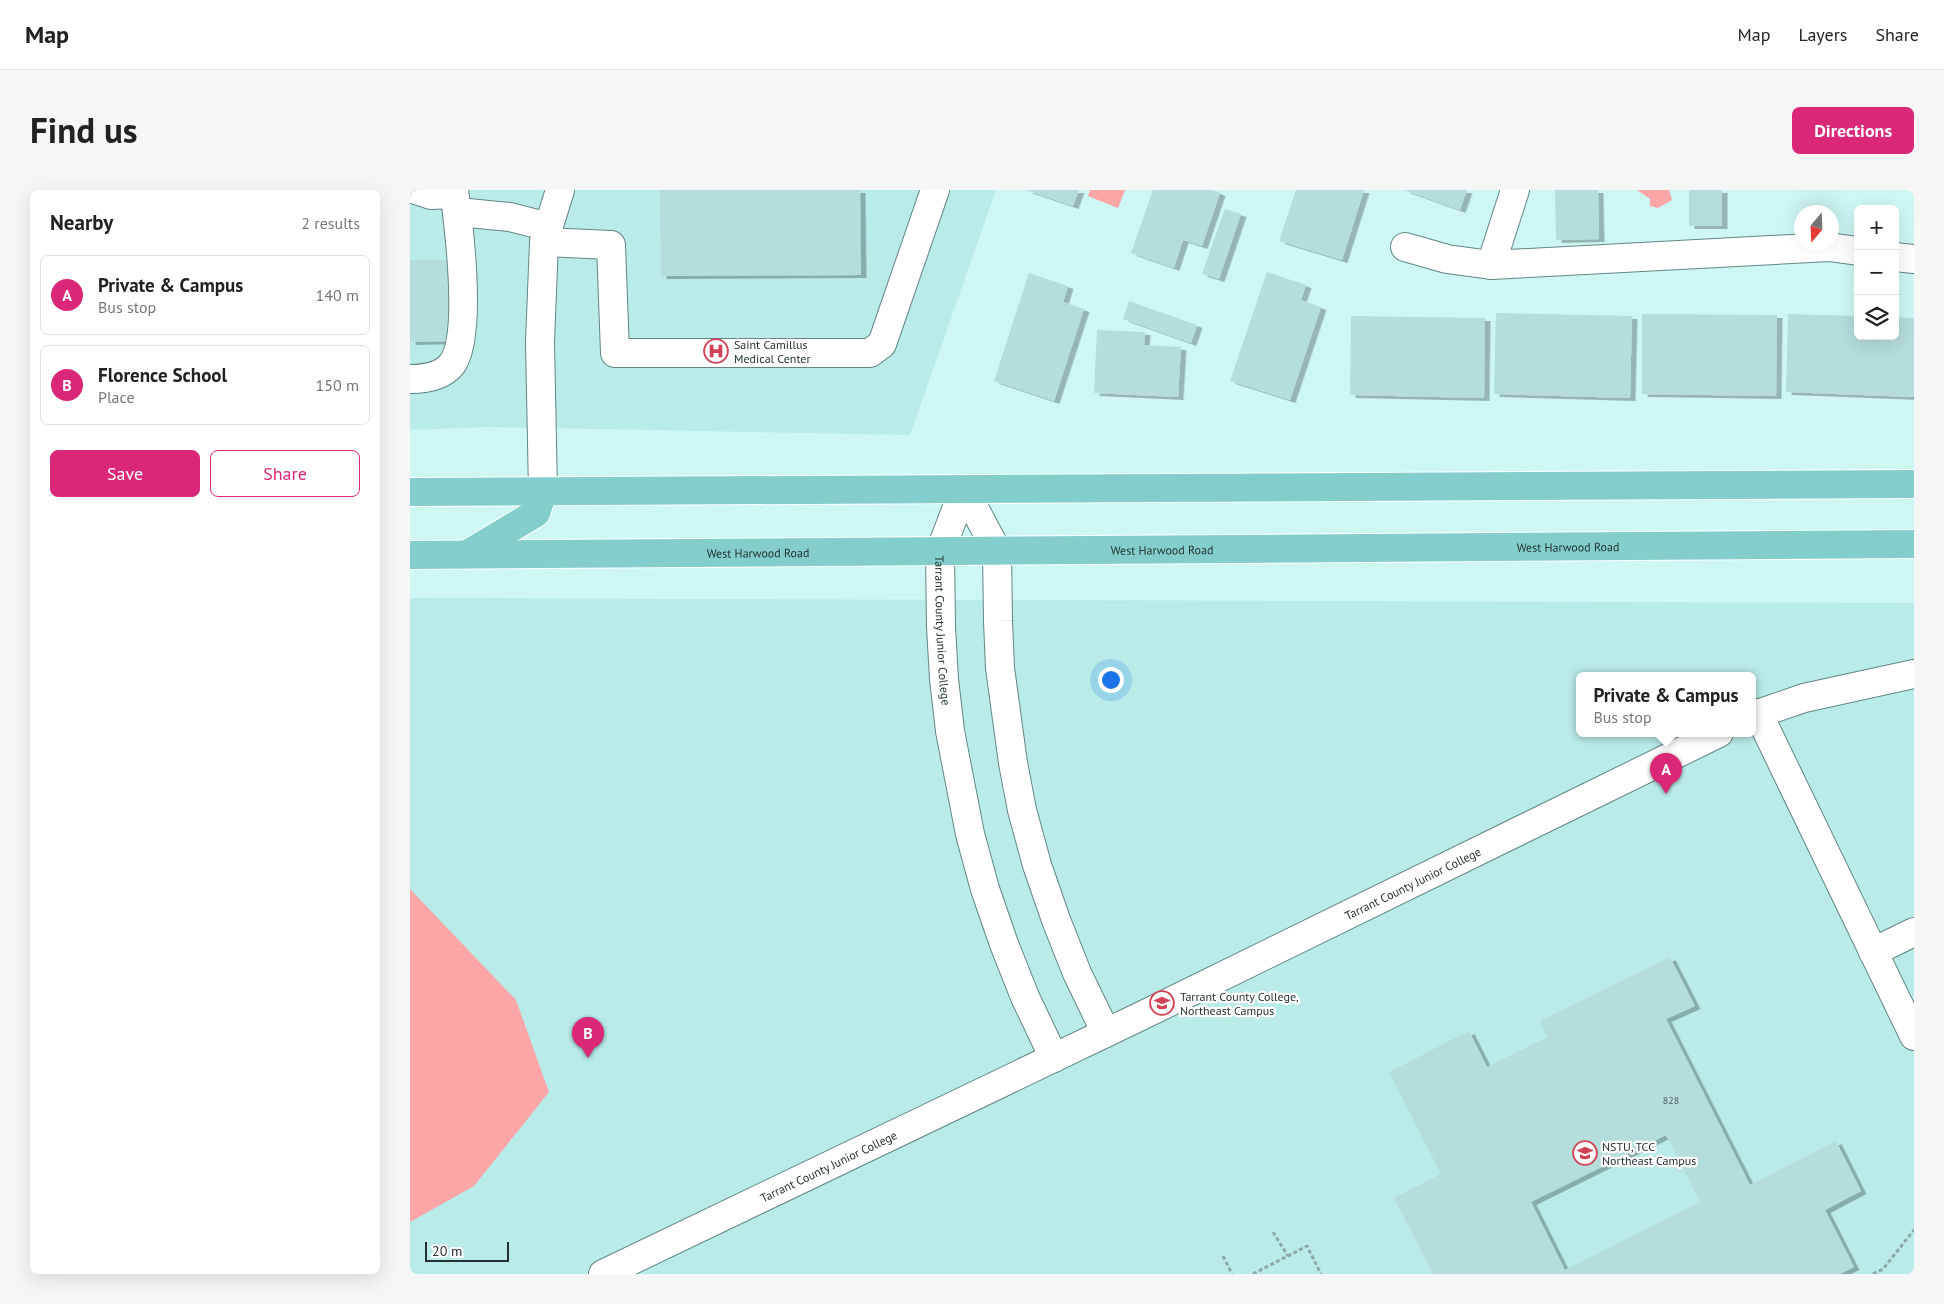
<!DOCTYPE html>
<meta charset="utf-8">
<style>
:root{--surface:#fff;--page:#f6f6f6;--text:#222;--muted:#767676;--line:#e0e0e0;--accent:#db2777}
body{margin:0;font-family:"PT Sans",sans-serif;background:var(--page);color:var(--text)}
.controls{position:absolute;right:15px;top:15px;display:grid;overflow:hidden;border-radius:8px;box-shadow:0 5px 20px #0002}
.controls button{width:45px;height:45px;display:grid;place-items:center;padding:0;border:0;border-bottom:1px solid var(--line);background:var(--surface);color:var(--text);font:25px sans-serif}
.compass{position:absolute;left:1384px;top:15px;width:45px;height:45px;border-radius:50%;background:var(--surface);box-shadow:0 5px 20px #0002;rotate:199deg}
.scale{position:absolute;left:15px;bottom:12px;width:84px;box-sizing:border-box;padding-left:5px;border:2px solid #223131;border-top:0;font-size:14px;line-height:18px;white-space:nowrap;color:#223131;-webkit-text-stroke:4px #fff;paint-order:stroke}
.you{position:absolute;left:700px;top:489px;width:18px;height:18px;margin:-12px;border:4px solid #fff;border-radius:50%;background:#1a73e8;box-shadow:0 0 0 8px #1a73e833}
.badge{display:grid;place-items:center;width:32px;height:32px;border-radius:50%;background:var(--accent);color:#fff;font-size:16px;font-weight:700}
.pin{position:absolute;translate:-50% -41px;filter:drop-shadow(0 1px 2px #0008)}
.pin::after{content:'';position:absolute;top:26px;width:18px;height:15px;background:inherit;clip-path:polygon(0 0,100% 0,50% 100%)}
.popup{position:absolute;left:1166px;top:482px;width:180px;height:65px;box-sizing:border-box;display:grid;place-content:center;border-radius:8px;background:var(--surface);filter:drop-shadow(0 1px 4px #0005);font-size:16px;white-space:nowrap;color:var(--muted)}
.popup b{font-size:19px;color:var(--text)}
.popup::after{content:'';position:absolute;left:50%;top:100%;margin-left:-10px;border:10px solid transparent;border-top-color:var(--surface)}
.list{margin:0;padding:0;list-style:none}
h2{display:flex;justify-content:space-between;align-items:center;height:65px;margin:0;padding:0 20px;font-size:21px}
h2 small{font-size:16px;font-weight:400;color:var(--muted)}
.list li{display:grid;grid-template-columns:32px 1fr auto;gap:15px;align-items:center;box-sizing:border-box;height:80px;margin:0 10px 10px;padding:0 10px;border:1px solid var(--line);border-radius:8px}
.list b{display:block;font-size:19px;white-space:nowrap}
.list p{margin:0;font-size:16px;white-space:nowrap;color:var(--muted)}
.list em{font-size:16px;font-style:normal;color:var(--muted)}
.actions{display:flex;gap:10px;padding:15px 20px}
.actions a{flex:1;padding:11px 0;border:1px solid var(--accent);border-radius:8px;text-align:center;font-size:18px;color:var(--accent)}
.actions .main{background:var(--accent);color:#fff}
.icon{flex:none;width:28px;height:28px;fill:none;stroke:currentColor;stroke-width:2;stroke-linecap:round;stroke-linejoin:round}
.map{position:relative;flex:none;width:1504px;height:1084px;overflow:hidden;border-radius:8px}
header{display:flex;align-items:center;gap:30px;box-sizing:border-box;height:70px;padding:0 25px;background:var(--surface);border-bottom:1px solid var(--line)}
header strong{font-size:24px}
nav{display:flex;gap:28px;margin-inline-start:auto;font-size:18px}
.intro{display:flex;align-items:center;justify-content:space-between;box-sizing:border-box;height:120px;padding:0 30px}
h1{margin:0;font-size:35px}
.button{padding:12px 22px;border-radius:8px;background:var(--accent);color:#fff;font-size:18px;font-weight:700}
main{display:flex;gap:30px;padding:0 30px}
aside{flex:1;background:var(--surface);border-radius:8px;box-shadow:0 5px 20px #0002}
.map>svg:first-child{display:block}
.built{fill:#b9ebe8;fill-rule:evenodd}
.water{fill:#fda6a8}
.building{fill:#b5dddb;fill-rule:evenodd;filter:url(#shadow)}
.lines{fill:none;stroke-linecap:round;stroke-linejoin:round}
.minor-casing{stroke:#618684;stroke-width:30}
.major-casing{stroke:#fff;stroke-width:30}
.path{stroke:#8ba9a8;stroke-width:3;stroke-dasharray:4 2.5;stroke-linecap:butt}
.minor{stroke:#fff;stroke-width:28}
.major{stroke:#83cecc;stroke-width:28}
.labels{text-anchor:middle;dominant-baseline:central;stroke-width:4.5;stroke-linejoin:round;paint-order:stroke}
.number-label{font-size:10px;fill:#475c5c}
.poi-label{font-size:12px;fill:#223131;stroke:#fff;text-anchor:start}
.street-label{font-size:12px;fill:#223131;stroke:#fff}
</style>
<header>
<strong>Map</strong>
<nav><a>Map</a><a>Layers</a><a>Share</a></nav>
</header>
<div class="intro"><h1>Find us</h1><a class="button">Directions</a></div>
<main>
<aside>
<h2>Nearby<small>2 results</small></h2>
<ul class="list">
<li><span class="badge">A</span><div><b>Private &amp; Campus</b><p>Bus stop</p></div><em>140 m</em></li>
<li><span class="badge">B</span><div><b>Florence School</b><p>Place</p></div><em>150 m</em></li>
</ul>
<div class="actions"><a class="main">Save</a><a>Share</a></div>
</aside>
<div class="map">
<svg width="1504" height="1084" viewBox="0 0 1504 1084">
<defs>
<filter id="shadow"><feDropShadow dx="5.5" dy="3" stdDeviation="0" flood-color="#0004"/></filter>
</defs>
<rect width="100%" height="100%" fill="#cef7f4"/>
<!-- built -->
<g class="built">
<path d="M0 0H586L500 245 79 237 0 240Z"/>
<path d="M0 408 1504 413V1084H0ZM1170 485H1342V543H1170Z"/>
</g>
<!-- water -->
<g class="water">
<path d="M680 0H715L708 18 678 6Z"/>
<path d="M1227 0H1259L1262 10 1248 18 1240 16V9Z"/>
<path d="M0 699 106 810 139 902 64 996 0 1032Z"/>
</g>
<!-- building -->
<g class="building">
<path d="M250 0H450L451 85 251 86Z"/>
<path d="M616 0H669L663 16Z"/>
<path d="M743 0H803L810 3 792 56 773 50 764 78 721 63Z"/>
<path d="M886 0H954L932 70 869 51Z"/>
<path d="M994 0H1057L1050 20Z"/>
<path d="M1145 0H1188L1189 49 1146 50Z"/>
<rect x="1279" y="0" width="33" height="36"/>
<path d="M815 19 831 24 809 89 792 84Z"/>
<path d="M0 70H41L42 151 0 152Z"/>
<path d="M857 82 896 95 891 110 911 117 880 210 820 191Z"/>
<path d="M619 83 658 96 653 112 674 119 644 211 584 191Z"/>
<path d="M719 111 787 135 781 153 713 129Z"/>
<path d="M1086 123 1222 126 1220 208 1084 204Z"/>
<path d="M1232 124 1367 125 1366 206 1232 204Z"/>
<path d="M1378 124 1448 126V146H1485V127L1504 128V207L1376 202Z"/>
<path d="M941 126 1075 128 1074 208 940 205Z"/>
<path d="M687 140 735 142 734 155 771 157 768 207 684 203Z"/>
<path d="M1260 767 1285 816 1256 829 1340 995 1426 951 1451 1001 1415 1020 1444 1077 1430 1084H1023L984 1008 1031 984 979 882 1059 841 1077 877 1138 847 1130 831ZM1256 945 1290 1012 1155 1080 1121 1012Z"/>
</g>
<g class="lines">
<!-- minor casing -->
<g class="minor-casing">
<g id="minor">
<path d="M6 0 21 5 44 4"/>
<path d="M1105 0 1081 75 1419 57 1448 61"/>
<path d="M48 22 100 27 139 37"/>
<path d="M134 52 201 55 205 163H460L472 154 525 0"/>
<path d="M995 57 1037 69 1081 75"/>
<path d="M1485 67 1504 69"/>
<path d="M0 189C15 189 32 187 42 174 63 146 49 37 44 0"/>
<path id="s1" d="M554 299 530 362 531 437 534 489 540 541 560 644 575 699 594 754 615 807 644 868"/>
<path d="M554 299 587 361 588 431 590 478 603 573 612 620 627 675 646 730 667 783 696 843"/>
<path d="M133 302 130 152 134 52 150 0"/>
<path d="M1348 523 1504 846"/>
<path d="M1342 526 1394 508 1504 484"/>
<path d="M1463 762 1504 742"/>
<path id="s2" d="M193 1084 729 827 1309 543"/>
</g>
</g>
<!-- major casing -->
<g class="major-casing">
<g id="major">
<path d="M0 302 1504 294"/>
<path d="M59 363 126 323 133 302"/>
<path id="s3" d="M0 365 1504 354"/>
</g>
</g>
<!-- path -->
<g class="path">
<path d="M863 1042 878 1066"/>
<path d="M813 1066 822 1084"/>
<path d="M843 1084 897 1056 911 1084"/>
<path d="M1463 1084 1473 1079 1504 1040"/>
</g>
<!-- minor -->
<use href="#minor" class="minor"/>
<!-- major -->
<use href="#major" class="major"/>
</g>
<!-- icons -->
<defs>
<g id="hospital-ring" transform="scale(1.25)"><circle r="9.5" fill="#fff" stroke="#d34254" stroke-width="1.5"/><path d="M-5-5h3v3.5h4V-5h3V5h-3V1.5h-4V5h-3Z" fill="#d34254"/></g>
<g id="university-ring" transform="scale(1.25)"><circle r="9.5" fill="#fff" stroke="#d34254" stroke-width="1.5"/><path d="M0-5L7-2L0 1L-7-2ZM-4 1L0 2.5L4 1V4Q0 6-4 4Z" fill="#d34254"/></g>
</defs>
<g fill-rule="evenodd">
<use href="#hospital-ring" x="306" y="161"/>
<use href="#university-ring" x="752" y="813"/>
<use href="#university-ring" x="1175" y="963"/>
</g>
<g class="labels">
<!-- number labels -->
<g class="number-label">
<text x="1261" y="910">828</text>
</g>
<!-- poi labels -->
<g class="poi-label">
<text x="324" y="154">Saint Camillus<tspan x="324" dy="14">Medical Center</tspan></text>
<text x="770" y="806">Tarrant County College,<tspan x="770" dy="14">Northeast Campus</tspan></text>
<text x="1192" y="956">NSTU, TCC<tspan x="1192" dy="14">Northeast Campus</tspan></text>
</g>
<!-- street labels -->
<g class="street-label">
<text stroke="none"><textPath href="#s3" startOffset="1158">West Harwood Road</textPath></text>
<text stroke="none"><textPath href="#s3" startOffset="752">West Harwood Road</textPath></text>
<text stroke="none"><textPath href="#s3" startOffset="348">West Harwood Road</textPath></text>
<text stroke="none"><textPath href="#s1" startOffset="146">Tarrant County Junior College</textPath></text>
<text stroke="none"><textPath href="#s2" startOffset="899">Tarrant County Junior College</textPath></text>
<text stroke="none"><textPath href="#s2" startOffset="250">Tarrant County Junior College</textPath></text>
</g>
</g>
</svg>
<div class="controls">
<button>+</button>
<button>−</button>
<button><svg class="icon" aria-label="layers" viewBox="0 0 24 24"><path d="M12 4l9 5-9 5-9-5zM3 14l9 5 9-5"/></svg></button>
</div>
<svg class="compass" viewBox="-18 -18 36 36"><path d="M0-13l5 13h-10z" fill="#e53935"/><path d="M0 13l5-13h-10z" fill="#767676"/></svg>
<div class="scale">20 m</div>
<div class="you"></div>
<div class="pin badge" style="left:1256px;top:604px">A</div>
<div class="popup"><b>Private &amp; Campus</b>Bus stop</div>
<div class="pin badge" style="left:178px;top:868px">B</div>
</div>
</main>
